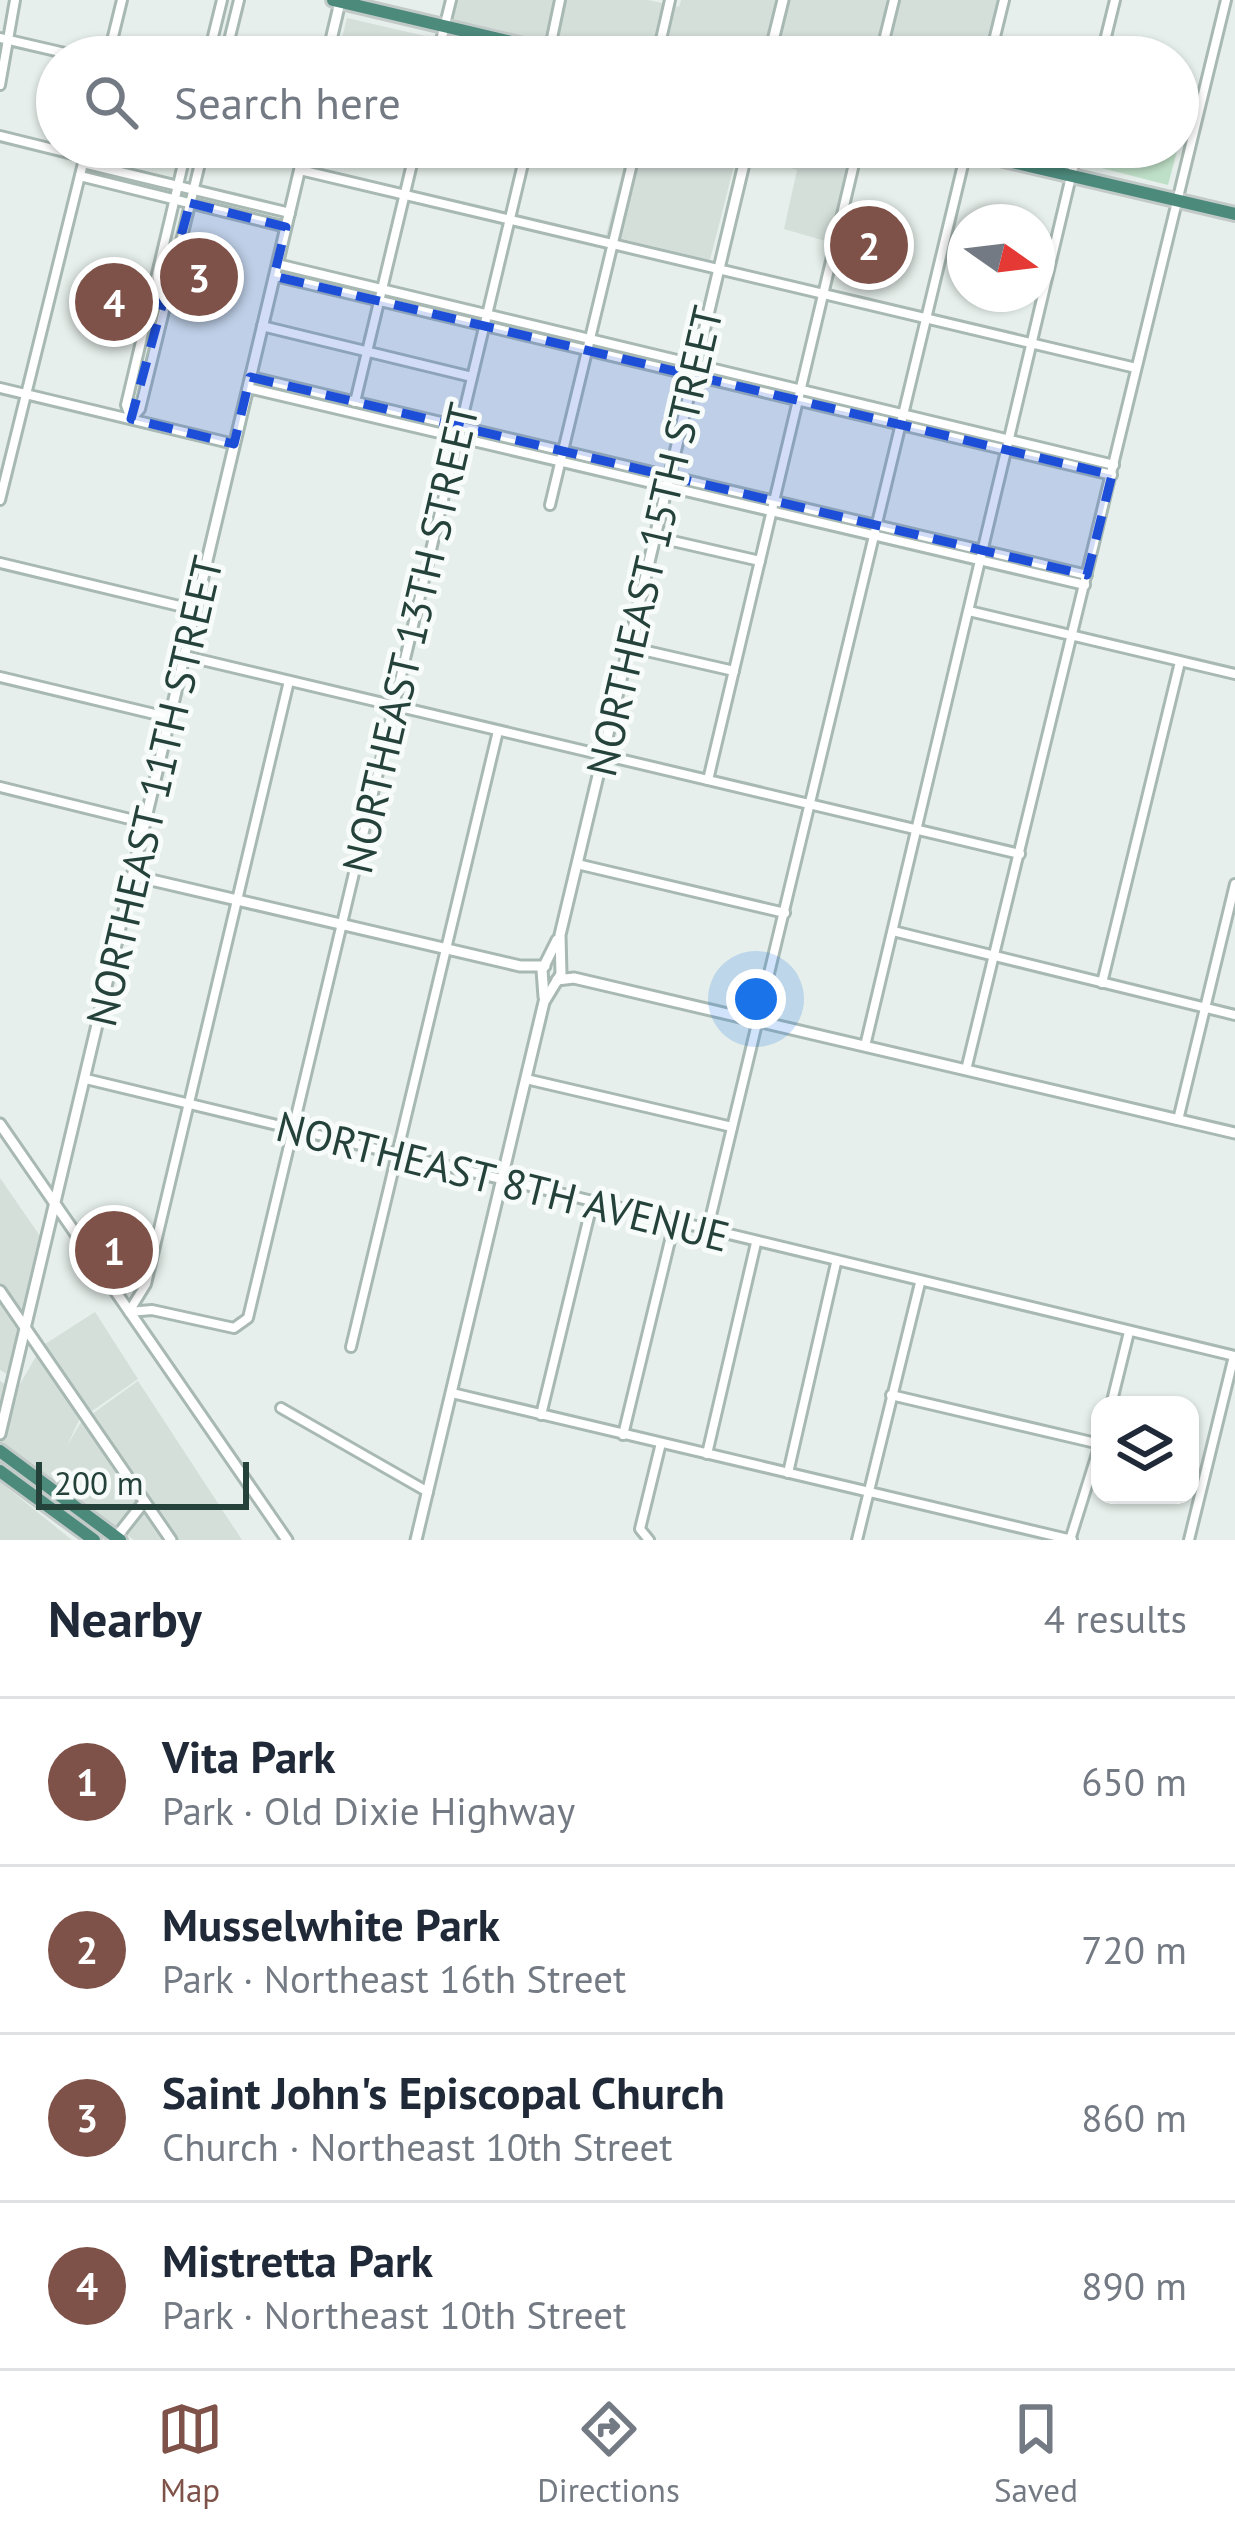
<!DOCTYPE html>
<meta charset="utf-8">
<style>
:root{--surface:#fff;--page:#f2f2f3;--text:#1f2937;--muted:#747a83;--line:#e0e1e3;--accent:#7f5249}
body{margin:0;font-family:"PT Sans",sans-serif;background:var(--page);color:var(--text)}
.controls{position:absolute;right:36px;bottom:36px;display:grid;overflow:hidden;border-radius:24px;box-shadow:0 3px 9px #0004}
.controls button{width:108px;height:108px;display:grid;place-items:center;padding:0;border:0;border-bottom:3px solid var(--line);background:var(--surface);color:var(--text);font:60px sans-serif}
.compass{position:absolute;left:947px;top:204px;width:108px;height:108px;border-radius:50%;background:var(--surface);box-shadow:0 3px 9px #0004;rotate:104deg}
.scale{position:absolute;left:36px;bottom:30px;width:213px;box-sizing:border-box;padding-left:12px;border:6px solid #24423a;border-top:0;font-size:33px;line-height:42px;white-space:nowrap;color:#24423a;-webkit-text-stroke:9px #f7fbf9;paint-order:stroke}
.you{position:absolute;left:756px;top:999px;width:42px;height:42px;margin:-30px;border:9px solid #fff;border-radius:50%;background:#1a73e8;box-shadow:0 0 0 18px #1a73e833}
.badge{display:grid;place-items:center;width:78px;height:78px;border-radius:50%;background:var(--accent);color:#fff;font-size:39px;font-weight:700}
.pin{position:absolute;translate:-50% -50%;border:6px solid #fff;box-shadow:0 3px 12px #0006}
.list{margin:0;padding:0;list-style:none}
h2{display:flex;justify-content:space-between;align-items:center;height:156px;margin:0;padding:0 48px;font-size:51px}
h2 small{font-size:39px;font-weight:400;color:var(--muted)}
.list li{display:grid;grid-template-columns:78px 1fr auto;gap:36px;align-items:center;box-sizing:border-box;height:168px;padding:0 48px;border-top:3px solid var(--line)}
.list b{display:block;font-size:45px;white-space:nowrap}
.list p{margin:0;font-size:39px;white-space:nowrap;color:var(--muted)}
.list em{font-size:39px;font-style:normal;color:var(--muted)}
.icon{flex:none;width:66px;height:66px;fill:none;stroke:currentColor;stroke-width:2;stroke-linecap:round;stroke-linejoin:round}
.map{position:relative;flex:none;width:1235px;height:1540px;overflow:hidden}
.search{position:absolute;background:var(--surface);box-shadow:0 3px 9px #0004;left:36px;right:36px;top:36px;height:132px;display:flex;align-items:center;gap:30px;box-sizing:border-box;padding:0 42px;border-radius:66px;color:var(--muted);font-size:45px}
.sheet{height:828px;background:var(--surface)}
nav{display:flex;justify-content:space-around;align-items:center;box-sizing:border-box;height:168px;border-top:3px solid var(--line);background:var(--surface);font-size:33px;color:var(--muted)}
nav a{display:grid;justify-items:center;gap:6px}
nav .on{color:var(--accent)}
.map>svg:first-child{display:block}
.built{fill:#d4dfda}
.green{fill:#bfe0c8}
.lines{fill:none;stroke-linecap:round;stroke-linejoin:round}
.minor-casing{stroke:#a8b8b2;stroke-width:14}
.tertiary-casing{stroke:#a8b8b2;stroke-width:15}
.trunk-casing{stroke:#c2cac8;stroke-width:18}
.minor{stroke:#fff;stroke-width:8}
.tertiary{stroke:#fff;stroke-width:9}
.trunk{stroke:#4c8a7c;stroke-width:12}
.marked{fill:#1d4ed8;fill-opacity:0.2;stroke:#1d4ed8;stroke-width:9;stroke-dasharray:24 15;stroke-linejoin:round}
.labels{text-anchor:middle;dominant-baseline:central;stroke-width:10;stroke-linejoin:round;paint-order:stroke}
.street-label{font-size:42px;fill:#24423a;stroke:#f7fbf9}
</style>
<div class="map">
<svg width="1235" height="1540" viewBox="0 0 1235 1540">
<rect width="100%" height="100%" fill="#e6efeb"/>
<!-- built -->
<g class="built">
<path d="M457 0H648L679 7 681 0H1006L989 57H614L452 19Z"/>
<path d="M347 18 434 38 430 57H337Z"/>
<path d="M629 147H862L839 245 784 229 797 170 738 150 710 260 606 235Z"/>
<path d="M0 1178 40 1236 7 1374 0 1370Z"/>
<path d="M95 1312 138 1379 79 1420 67 1446 81 1422 138 1381 242 1540H134L0 1443V1381L16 1391 42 1346Z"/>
<path d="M0 1482 72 1540H0Z"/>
</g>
<!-- green -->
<path class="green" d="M1086 147H1178L1168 185 1082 163Z"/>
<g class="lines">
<!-- minor casing -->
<g class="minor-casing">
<g id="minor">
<path d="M0 38 82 57"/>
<path d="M108 57 122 0"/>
<path d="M208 57 222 0"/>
<path d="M225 57 239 0"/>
<path d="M437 57 451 0"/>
<path d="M548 57 560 0"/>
<path d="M657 57 670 0"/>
<path d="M880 57 894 0"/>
<path d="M990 57 1004 0"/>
<path d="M1101 57 1115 0"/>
<path d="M0 85 15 0"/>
<path d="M0 136 85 157"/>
<path d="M187 147 126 405 131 419 140 409 204 147"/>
<path d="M83 163 290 213"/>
<path d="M300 170 1136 368"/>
<path d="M80 176 286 227"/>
<path d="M277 264 1114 465"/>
<path d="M275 276 1112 475"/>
<path d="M262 326 472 377"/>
<path d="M251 377 1087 575"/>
<path d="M0 388 234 444"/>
<path d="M248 388 1085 585"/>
<path d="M355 402 416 147"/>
<path d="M0 500 87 147"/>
<path d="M550 505 636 147"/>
<path d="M655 537 760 561"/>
<path d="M0 563 196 610"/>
<path d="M969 611 1235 674"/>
<path d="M629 647 734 671"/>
<path d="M185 656 1020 854"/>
<path d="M0 677 171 718"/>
<path d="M708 780 858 147"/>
<path d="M0 787 146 823"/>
<path d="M577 864 785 913"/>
<path d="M893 931 1235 1015"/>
<path d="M1102 983 1180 662"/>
<path d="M865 1046 1078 147"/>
<path d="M966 1070 1226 0"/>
<path d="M86 1079 1235 1356"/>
<path d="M526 1079 732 1127"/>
<path d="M1178 1120 1235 884"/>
<path d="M707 1232 967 148"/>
<path d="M130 1310 146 1284 289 681"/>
<path d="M129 1312 152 1310 234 1328 248 1318 527 147"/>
<path d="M351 1347 498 731"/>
<path d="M452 1393 1072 1540"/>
<path d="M891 1395 1100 1444"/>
<path d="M1111 1405 1129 1332"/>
<path d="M281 1408 428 1492"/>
<path d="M541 1415 592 1204"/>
<path d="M623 1435 674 1224"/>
<path d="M707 1454 756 1243"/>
<path d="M788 1473 836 1263"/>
<path d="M649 1540 640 1529 661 1443"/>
<path d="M857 1540 920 1283"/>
<path d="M1070 1540 1100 1444"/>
<path d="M1189 1540 1234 1356"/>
</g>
</g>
<!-- tertiary casing -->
<g class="tertiary-casing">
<g id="tertiary">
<path d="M327 57 340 2"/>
<path d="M769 57 783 0"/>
<path d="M134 876 520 966H545"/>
<path d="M557 980 574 978 1235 1133"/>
<path d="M544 997 542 970 557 940"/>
<path d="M0 1124 287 1540"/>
<path d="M0 1291 171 1540"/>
<path d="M0 1434 305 147"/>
<path d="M114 1540 144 1502"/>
<path d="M416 1540 544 1002 561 974 560 935 748 147"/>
</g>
</g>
<!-- trunk casing -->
<g class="trunk-casing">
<g id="trunk">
<path d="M333 0 575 57"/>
<path d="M948 147 1235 214"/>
<path d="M0 1451 120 1540"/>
<path d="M0 1471 94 1540"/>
</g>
</g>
<!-- minor -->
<use href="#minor" class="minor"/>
<!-- tertiary -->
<use href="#tertiary" class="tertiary"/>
<!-- trunk -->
<use href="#trunk" class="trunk"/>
</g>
<!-- marked area -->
<path class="marked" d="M190 203 286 227 274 276 1112 475 1087 575 250 377 234 444 131 419Z"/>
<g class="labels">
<!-- street labels -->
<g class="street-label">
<text transform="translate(654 541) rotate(-77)">NORTHEAST 15TH STREET</text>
<text transform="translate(410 638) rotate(-77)">NORTHEAST 13TH STREET</text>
<text transform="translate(154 791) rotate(-77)">NORTHEAST 11TH STREET</text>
<text transform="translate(503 1181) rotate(14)">NORTHEAST 8TH AVENUE</text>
</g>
</g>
</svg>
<div class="controls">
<button><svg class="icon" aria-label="layers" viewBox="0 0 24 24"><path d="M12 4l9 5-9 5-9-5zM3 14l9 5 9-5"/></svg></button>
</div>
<svg class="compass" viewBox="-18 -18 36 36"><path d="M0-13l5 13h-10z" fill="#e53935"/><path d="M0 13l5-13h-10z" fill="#747a83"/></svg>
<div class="scale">200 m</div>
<div class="you"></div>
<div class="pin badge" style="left:114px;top:1250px">1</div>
<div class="pin badge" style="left:869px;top:245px">2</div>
<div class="pin badge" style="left:199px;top:277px">3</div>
<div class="pin badge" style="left:114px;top:302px">4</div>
<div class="search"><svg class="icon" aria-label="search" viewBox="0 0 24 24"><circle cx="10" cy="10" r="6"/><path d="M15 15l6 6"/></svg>Search here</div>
</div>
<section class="sheet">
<h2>Nearby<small>4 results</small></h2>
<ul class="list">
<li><span class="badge">1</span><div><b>Vita Park</b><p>Park · Old Dixie Highway</p></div><em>650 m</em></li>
<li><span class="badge">2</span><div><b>Musselwhite Park</b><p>Park · Northeast 16th Street</p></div><em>720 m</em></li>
<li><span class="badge">3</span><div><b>Saint John's Episcopal Church</b><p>Church · Northeast 10th Street</p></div><em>860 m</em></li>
<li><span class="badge">4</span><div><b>Mistretta Park</b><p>Park · Northeast 10th Street</p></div><em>890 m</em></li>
</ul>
</section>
<nav>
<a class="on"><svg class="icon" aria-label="map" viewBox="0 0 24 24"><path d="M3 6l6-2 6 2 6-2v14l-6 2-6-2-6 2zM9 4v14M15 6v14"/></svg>Map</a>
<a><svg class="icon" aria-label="directions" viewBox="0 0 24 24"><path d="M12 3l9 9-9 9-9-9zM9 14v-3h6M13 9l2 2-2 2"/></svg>Directions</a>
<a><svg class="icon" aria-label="saved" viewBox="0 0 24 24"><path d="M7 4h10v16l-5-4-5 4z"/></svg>Saved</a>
</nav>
